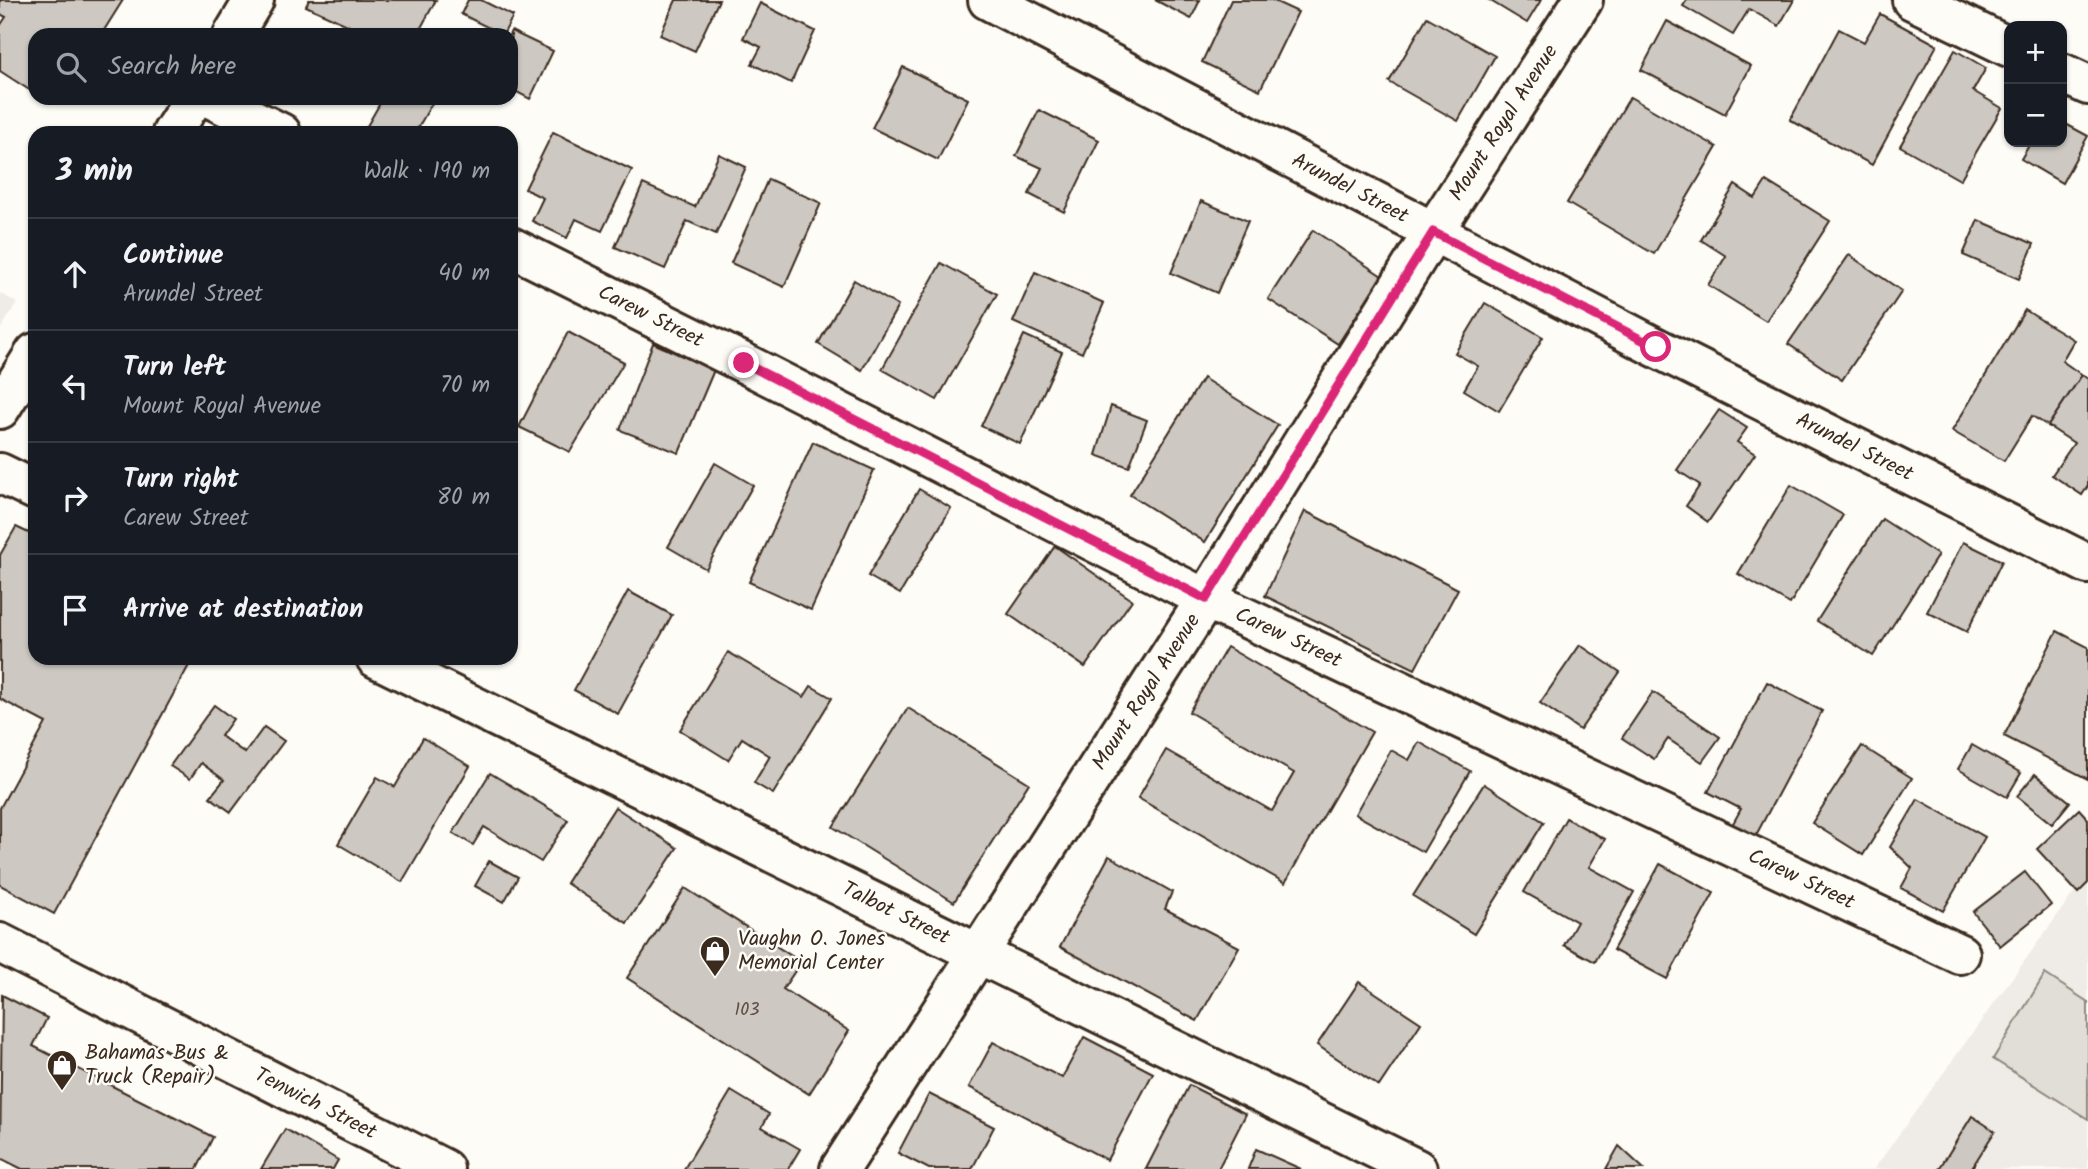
<!DOCTYPE html>
<meta charset="utf-8">
<style>
:root{--surface:#171b24;--page:#20242c;--text:#f1f3f6;--muted:#9ea1a6;--line:#363941}
body{margin:0;font-family:Kalam,sans-serif;background:var(--page);color:var(--text)}
.controls{position:absolute;right:21px;top:21px;display:grid;overflow:hidden;border-radius:14px;box-shadow:0 2px 5px #0004}
.controls button{width:63px;height:63px;display:grid;place-items:center;padding:0;border:0;border-bottom:2px solid var(--line);background:var(--surface);color:var(--text);font:35px sans-serif}
.stop{position:absolute;width:21px;height:21px;margin:-16px;border:5px solid #db2777;border-radius:50%;background:#fff}
.stop.end{background:#db2777;border-color:#fff;box-shadow:0 2px 7px #0008}
.list{margin:0;padding:0;list-style:none}
h2{display:flex;justify-content:space-between;align-items:center;height:91px;margin:0;padding:0 28px;font-size:30px}
h2 small{font-size:23px;font-weight:400;color:var(--muted)}
.list li{display:grid;grid-template-columns:46px 1fr auto;gap:21px;align-items:center;box-sizing:border-box;height:112px;padding:0 28px;border-top:2px solid var(--line)}
.list b{display:block;font-size:26px;white-space:nowrap}
.list p{margin:0;font-size:23px;white-space:nowrap;color:var(--muted)}
.list em{font-size:23px;font-style:normal;color:var(--muted)}
.icon{flex:none;width:38px;height:38px;fill:none;stroke:currentColor;stroke-width:2;stroke-linecap:round;stroke-linejoin:round}
.map{position:relative;flex:none;width:2088px;height:1169px;overflow:hidden}
.search{position:absolute;background:var(--surface);box-shadow:0 2px 5px #0004;left:28px;top:28px;width:490px;height:77px;display:flex;align-items:center;gap:18px;box-sizing:border-box;padding:0 24px;border-radius:21px;color:var(--muted);font-size:26px}
.panel{position:absolute;background:var(--surface);box-shadow:0 2px 5px #0004;left:28px;top:126px;width:490px;height:539px;border-radius:21px}
.map>svg:first-child{display:block}
.built{fill:#efece7}
.green{fill:#e1ded7;stroke:#8e847a;stroke-width:2}
.building{fill:#cdc8c2;stroke:#3b2a1e;stroke-width:2}
.lines{fill:none;stroke-linecap:round;stroke-linejoin:round}
.minor-casing{stroke:#3b2a1e;stroke-width:44}
.minor{stroke:#fdfcf7;stroke-width:38}
.route{stroke:#db2777;stroke-width:9}
.labels{text-anchor:middle;dominant-baseline:central;stroke-width:5;stroke-linejoin:round;paint-order:stroke}
.number-label{font-size:18px;fill:#605247}
.street-label{font-size:21px;fill:#3b2a1e;stroke:#fdfcf7}
.poi-label{font-size:21px;fill:#3b2a1e;stroke:#fdfcf7;text-anchor:start}
</style>
<div class="map">
<svg width="2088" height="1169" viewBox="0 0 2088 1169">
<rect width="100%" height="100%" fill="#fdfcf7"/>
<filter id="ink" filterUnits="userSpaceOnUse"><feTurbulence type="fractalNoise" baseFrequency=".0143" numOctaves="2"/><feDisplacementMap in="SourceGraphic" scale="14" xChannelSelector="R" yChannelSelector="G"/><feConvolveMatrix kernelMatrix="1 2 1 2 8 2 1 2 1" color-interpolation-filters="sRGB"/></filter>
<g filter="url(#ink)">
<!-- built -->
<g class="built">
<path d="M0 293 17 303 0 330Z"/>
<path d="M2088 873V1169H1874Z"/>
</g>
<!-- green -->
<path class="green" d="M2045 974 2088 1002V1119L1993 1059Z"/>
<!-- building -->
<g class="building">
<path d="M0 0H123L101 35H35L34 93 0 71V26L6 17 0 14Z"/>
<path d="M309 0H436L417 35H369L306 6Z"/>
<path d="M468 0H481L513 16 503 35 461 14Z"/>
<path d="M676 0H719L695 51 660 35Z"/>
<path d="M1155 0H1200L1191 19Z"/>
<path d="M1231 0H1272L1298 12 1260 90 1202 62Z"/>
<path d="M1489 0H1541L1527 23Z"/>
<path d="M1687 0H1794L1779 26 1749 9 1733 35 1683 6Z"/>
<path d="M760 3 815 31 791 83 752 64 761 47 743 38Z"/>
<path d="M1880 14 1937 45 1872 165 1790 120 1839 29 1864 42Z"/>
<path d="M1427 17 1495 56 1458 121 1389 82Z"/>
<path d="M1667 21 1751 66 1725 114 1641 70Z"/>
<path d="M511 31 553 51 530 99 511 89V35H509Z"/>
<path d="M1955 50 1986 68 1973 91 2002 108 1960 180 1900 146Z"/>
<path d="M903 67 968 99 938 160 872 128Z"/>
<path d="M1630 97 1717 147 1654 254 1567 203Z"/>
<path d="M383 98H435L415 133H363Z"/>
<path d="M1039 110 1099 140 1064 212 1029 194 1042 168 1016 156Z"/>
<path d="M2062 122 2088 136 2062 183 2021 159 2031 142H2062Z"/>
<path d="M553 132 632 170 602 231 576 219 567 238 532 221 543 198 525 189Z"/>
<path d="M719 154 746 167 716 234 687 221 665 269 615 247 643 184 695 207Z"/>
<path d="M768 179 821 203 784 287 731 263Z"/>
<path d="M1766 181 1830 221 1766 321 1708 285 1726 256 1701 240 1735 185 1755 198Z"/>
<path d="M1201 201 1248 221 1217 293 1171 273Z"/>
<path d="M1978 220 2034 244 2019 279 1963 255Z"/>
<path d="M1313 230 1382 276 1338 344 1268 299Z"/>
<path d="M1849 255 1902 291 1842 380 1788 344Z"/>
<path d="M941 263 997 294 937 400 882 369Z"/>
<path d="M1035 272 1104 303 1082 353 1013 322Z"/>
<path d="M854 280 898 306 862 370 818 344Z"/>
<path d="M1485 303 1543 337 1499 411 1464 390 1478 366 1455 353Z"/>
<path d="M2025 310 2074 340 2062 361 2082 375 2048 426 2032 416 2004 461 1952 431Z"/>
<path d="M568 332 624 362 570 452 519 427Z"/>
<path d="M1024 335 1062 352 1020 444 981 426Z"/>
<path d="M653 343 714 370 679 453 620 430Z"/>
<path d="M2082 375 2088 379V486L2082 495 2052 475 2074 443 2048 426Z"/>
<path d="M1203 378 1278 425 1205 542 1130 495Z"/>
<path d="M1111 406 1147 420 1129 467 1096 455Z"/>
<path d="M1719 410 1747 428 1737 442 1755 454 1708 522 1686 506 1700 485 1677 470Z"/>
<path d="M813 442 874 470 811 610 749 582Z"/>
<path d="M715 463 753 485 706 569 668 547Z"/>
<path d="M1791 485 1843 515 1790 604 1738 574Z"/>
<path d="M919 489 951 508 900 594 868 576Z"/>
<path d="M1305 511 1458 589 1415 669 1265 596Z"/>
<path d="M1882 519 1938 555 1873 656 1817 621Z"/>
<path d="M16 527 35 536V658H193L54 914 0 885V808L46 723 0 699V555Z"/>
<path d="M1963 542 2002 561 1967 632 1927 612Z"/>
<path d="M1055 546 1132 600 1085 667 1008 614Z"/>
<path d="M628 591 672 615 618 714 574 690Z"/>
<path d="M2057 631 2088 647V779L2004 736Z"/>
<path d="M1580 645 1620 672 1580 730 1540 703Z"/>
<path d="M1227 647 1372 732 1285 883 1138 798 1166 750 1272 811 1294 773 1189 712Z"/>
<path d="M728 652 804 697 811 686 832 698 773 794 754 783 770 756 742 738 728 760 680 730Z"/>
<path d="M1767 682 1822 711 1754 839 1731 827 1741 809 1708 792Z"/>
<path d="M1653 692 1720 737 1702 762 1668 739 1654 759 1622 738Z"/>
<path d="M214 705 233 719 221 736 245 753 264 727 284 741 231 812 210 797 224 780 201 763 190 779 170 766Z"/>
<path d="M908 708 1029 783 954 902 833 827Z"/>
<path d="M423 738 470 766 402 882 338 844 377 777 395 787Z"/>
<path d="M1419 742 1470 771 1423 852 1355 814 1391 750 1409 760Z"/>
<path d="M1972 745 2021 773 2007 797 1958 769Z"/>
<path d="M1862 746 1912 778 1863 855 1812 823Z"/>
<path d="M490 773 568 820 541 862 484 827 473 845 453 833Z"/>
<path d="M2035 774 2070 802 2052 824 2017 796Z"/>
<path d="M1484 784 1544 822 1474 934 1413 896Z"/>
<path d="M1918 799 1985 837 1943 911 1901 888 1912 868 1890 847Z"/>
<path d="M615 807 677 848 627 923 566 883Z"/>
<path d="M2079 809 2088 819V883L2078 893 2037 849Z"/>
<path d="M1566 818 1605 839 1589 867 1634 892 1595 962 1564 945 1577 922 1524 892Z"/>
<path d="M1109 856 1172 892 1165 909 1239 947 1197 1021 1060 947Z"/>
<path d="M489 861 518 877 504 902 475 886Z"/>
<path d="M1660 864 1714 893 1667 979 1613 950Z"/>
<path d="M2025 872 2051 905 2000 946 1973 912Z"/>
<path d="M685 888 801 962 783 989 849 1031 809 1094 627 978Z"/>
<path d="M1359 982 1421 1023 1379 1086 1317 1045Z"/>
<path d="M2 995 47 1018 33 1046 213 1137 197 1169H22L0 1158Z"/>
<path d="M1084 1037 1153 1073 1107 1160 969 1087 993 1042 1062 1078Z"/>
<path d="M1189 1085 1246 1114 1218 1169H1146Z"/>
<path d="M731 1091 769 1114 762 1127 800 1149 788 1169H684Z"/>
<path d="M929 1094 994 1127 972 1169H929L898 1153Z"/>
<path d="M1972 1116 1995 1131 1971 1169H1939Z"/>
<path d="M285 1129 338 1160 333 1169H261Z"/>
<path d="M1619 1146 1644 1169H1606Z"/>
<path d="M1256 1149 1301 1169H1248Z"/>
</g>
<g class="lines">
<!-- minor casing -->
<g class="minor-casing">
<g id="minor">
<path id="s1" d="M988 0 1655 347 2088 564"/>
<path d="M1912 0 2009 47"/>
<path d="M233 35 254 0"/>
<path d="M2062 73 2088 85"/>
<path d="M210 98 281 133"/>
<path d="M172 133 194 98"/>
<path id="s2" d="M511 247 744 363 1206 599 1960 954"/>
<path d="M0 409 35 353"/>
<path d="M0 473 35 490"/>
<path id="s3" d="M376 658 1417 1169"/>
<path id="s4" d="M0 943 444 1169"/>
<path id="s5" d="M840 1169 1206 599 1433 232 1583 0"/>
</g>
</g>
<!-- minor -->
<use href="#minor" class="minor"/>
</g>
</g>
<g class="lines" filter="url(#ink)">
<!-- route -->
<path class="route" d="M744 363 1206 599 1433 232 1656 347"/>
</g>
<!-- icons -->
<defs>
<g id="shop-pin" transform="scale(1.575)"><path d="M0 17L-7.5 6A9.5 9.5 0 1 1 7.5 6Z" fill="#3b2a1e" stroke="#fdfcf7"/><path d="M-5-2.5h2.3a2.7 3.5 0 0 1 5.4 0H5L5.5 6h-11ZM-1.5-2.5h3a1.5 2.3 0 0 0-3 0Z" fill="#fff"/></g>
</defs>
<g fill-rule="evenodd">
<use href="#shop-pin" x="715" y="951"/>
<use href="#shop-pin" x="62" y="1065"/>
</g>
<g class="labels">
<!-- number labels -->
<g class="number-label">
<text x="747" y="1010">103</text>
</g>
<!-- street labels -->
<g class="street-label">
<text stroke="none"><textPath href="#s5" startOffset="1239">Mount Royal Avenue</textPath></text>
<text stroke="none"><textPath href="#s1" startOffset="408">Arundel Street</textPath></text>
<text stroke="none"><textPath href="#s2" startOffset="156">Carew Street</textPath></text>
<text stroke="none"><textPath href="#s1" startOffset="975">Arundel Street</textPath></text>
<text stroke="none"><textPath href="#s2" startOffset="870">Carew Street</textPath></text>
<text stroke="none"><textPath href="#s5" startOffset="567">Mount Royal Avenue</textPath></text>
<text stroke="none"><textPath href="#s2" startOffset="1437">Carew Street</textPath></text>
<text stroke="none"><textPath href="#s3" startOffset="579">Talbot Street</textPath></text>
<text stroke="none"><textPath href="#s4" startOffset="354">Tenwich Street</textPath></text>
</g>
<!-- poi labels -->
<g class="poi-label">
<text x="738" y="939">Vaughn O. Jones<tspan x="738" dy="24">Memorial Center</tspan></text>
<text x="85" y="1053">Bahamas Bus &amp;<tspan x="85" dy="24">Truck (Repair)</tspan></text>
</g>
</g>
</svg>
<div class="controls">
<button>+</button>
<button>−</button>
</div>
<div class="stop" style="left:1656px;top:347px"></div>
<div class="stop end" style="left:744px;top:363px"></div>
<div class="search"><svg class="icon" aria-label="search" viewBox="0 0 24 24"><circle cx="10" cy="10" r="6"/><path d="M15 15l6 6"/></svg>Search here</div>
<section class="panel">
<h2>3 min<small>Walk · 190 m</small></h2>
<ul class="list">
<li><svg class="icon" aria-label="ahead" viewBox="0 0 24 24"><path d="M12 20V5M6 11l6-6 6 6"/></svg><div><b>Continue</b><p>Arundel Street</p></div><em>40 m</em></li>
<li><svg class="icon" aria-label="left" viewBox="0 0 24 24"><path d="M17 20v-9H6M10 6l-5 5 5 5"/></svg><div><b>Turn left</b><p>Mount Royal Avenue</p></div><em>70 m</em></li>
<li><svg class="icon" aria-label="right" viewBox="0 0 24 24"><path d="M7 20v-9h11M14 6l5 5-5 5"/></svg><div><b>Turn right</b><p>Carew Street</p></div><em>80 m</em></li>
<li><svg class="icon" aria-label="arrive" viewBox="0 0 24 24"><path d="M6 21V4h12l-3 4 3 4H6"/></svg><div><b>Arrive at destination</b></div></li>
</ul>
</section>
</div>
